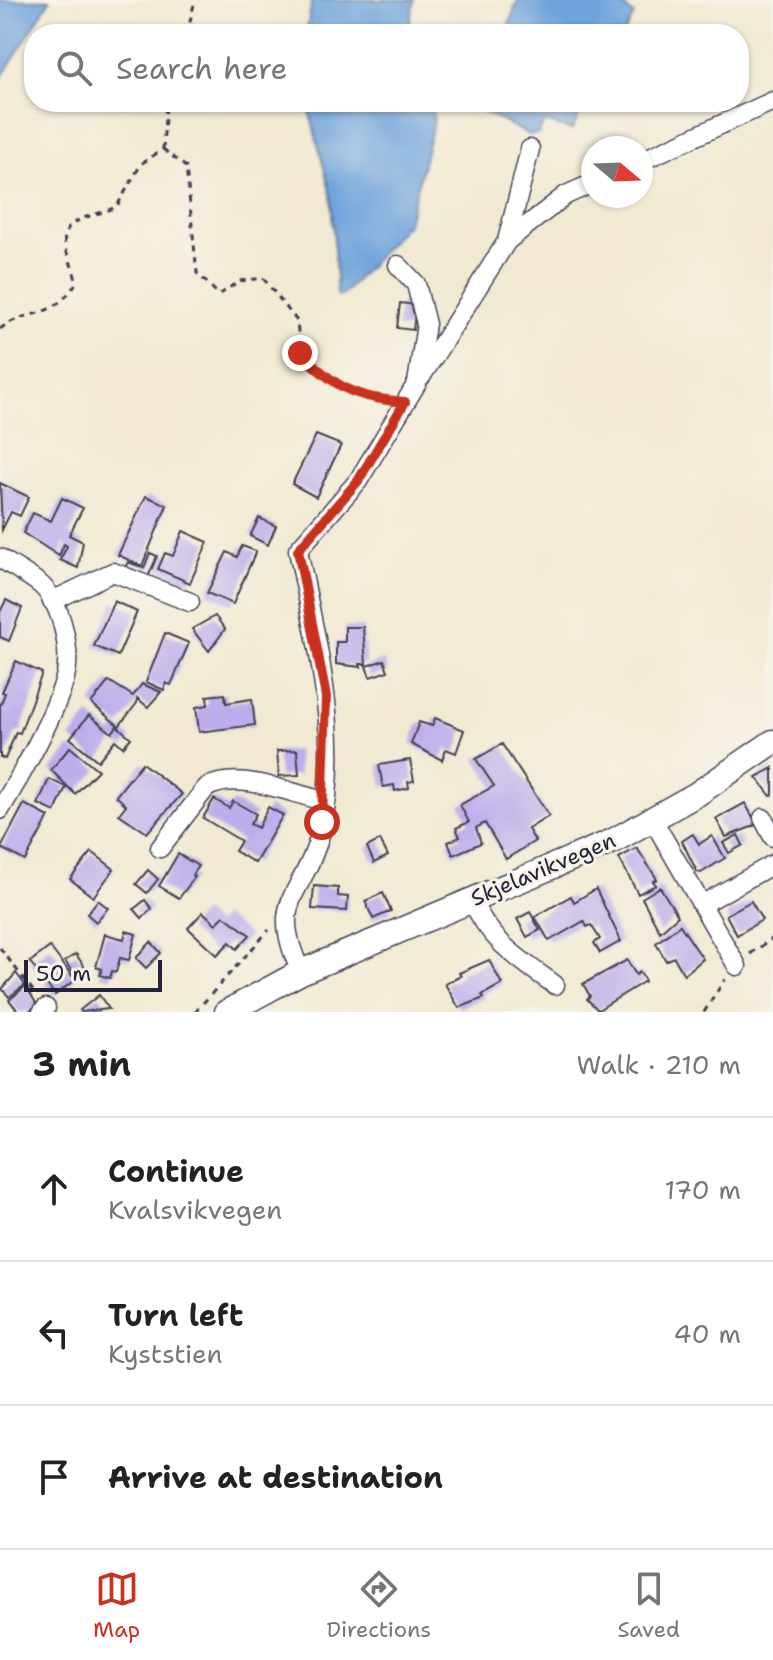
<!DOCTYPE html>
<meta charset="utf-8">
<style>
:root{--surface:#fff;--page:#f6f6f6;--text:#222;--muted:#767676;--line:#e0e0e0;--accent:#c8321e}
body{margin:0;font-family:"Shantell Sans",sans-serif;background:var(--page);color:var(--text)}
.compass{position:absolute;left:581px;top:136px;width:72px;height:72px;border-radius:50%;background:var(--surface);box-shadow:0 2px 6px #0004;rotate:109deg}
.scale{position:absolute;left:24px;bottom:20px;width:138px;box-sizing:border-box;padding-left:8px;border:4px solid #22223b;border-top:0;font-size:22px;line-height:28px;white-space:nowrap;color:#22223b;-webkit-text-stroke:6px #f7f3e8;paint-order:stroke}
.stop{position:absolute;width:24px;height:24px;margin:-18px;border:6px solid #c8321e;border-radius:50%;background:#fff}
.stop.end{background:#c8321e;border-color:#fff;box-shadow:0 2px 8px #0008}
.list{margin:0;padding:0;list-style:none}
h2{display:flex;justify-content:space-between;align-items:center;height:104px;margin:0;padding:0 32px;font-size:34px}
h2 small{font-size:26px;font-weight:400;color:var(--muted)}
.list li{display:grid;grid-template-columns:52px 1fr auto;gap:24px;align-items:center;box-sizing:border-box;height:144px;padding:0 32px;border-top:2px solid var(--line)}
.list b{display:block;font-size:30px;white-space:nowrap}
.list p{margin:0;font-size:26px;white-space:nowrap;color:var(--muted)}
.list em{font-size:26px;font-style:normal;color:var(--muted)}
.icon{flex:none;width:44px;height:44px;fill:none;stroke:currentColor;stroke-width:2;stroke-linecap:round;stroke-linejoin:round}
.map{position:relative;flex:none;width:773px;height:1012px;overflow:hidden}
.search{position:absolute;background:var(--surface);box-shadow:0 2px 6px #0004;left:24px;right:24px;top:24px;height:88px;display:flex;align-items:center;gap:20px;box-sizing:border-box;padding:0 28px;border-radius:32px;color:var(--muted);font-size:30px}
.sheet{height:536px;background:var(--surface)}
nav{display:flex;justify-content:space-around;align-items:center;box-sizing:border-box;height:112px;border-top:2px solid var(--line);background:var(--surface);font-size:22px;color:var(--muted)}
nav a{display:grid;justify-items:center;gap:4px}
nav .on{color:var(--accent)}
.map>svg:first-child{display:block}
.water{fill:#70a4dc;stroke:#49638c;stroke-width:2}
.building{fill:#bdaeeb}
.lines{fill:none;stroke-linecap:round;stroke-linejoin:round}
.minor-casing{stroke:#414052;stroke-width:21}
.major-casing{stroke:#414052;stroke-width:27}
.path{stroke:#414052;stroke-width:3;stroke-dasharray:6 6;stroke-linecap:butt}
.minor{stroke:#fff;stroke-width:18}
.major{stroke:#fff;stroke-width:24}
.route{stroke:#c8321e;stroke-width:10}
.labels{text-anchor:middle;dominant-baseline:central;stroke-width:6;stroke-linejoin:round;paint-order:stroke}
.street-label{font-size:22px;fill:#22223b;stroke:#f7f3e8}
</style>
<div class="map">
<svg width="773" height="1012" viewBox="0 0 773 1012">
<rect width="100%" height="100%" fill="#f7f3e8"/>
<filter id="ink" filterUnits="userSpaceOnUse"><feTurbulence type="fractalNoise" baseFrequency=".0125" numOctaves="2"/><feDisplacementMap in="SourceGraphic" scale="16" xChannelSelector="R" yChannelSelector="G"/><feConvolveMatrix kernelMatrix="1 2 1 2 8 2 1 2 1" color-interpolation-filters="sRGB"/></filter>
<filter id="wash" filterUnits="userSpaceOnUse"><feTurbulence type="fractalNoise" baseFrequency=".006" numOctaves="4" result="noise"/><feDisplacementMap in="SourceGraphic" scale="32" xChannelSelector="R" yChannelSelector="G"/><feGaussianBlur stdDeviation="1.8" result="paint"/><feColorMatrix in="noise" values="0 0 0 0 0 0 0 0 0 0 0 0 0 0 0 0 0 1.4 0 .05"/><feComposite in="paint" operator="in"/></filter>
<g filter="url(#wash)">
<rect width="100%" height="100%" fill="#f1e9d1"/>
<!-- water -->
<g class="water">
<path d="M0 0H50L0 80Z"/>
<path d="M312 0H414L408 34H306Z"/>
<path d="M518 0H615L634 15 624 34H505Z"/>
<path d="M307 102H410L416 108H431L434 120 408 223 342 296 337 295 331 195Z"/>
<path d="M465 102H585L586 103 572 130 544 122 539 134 529 135Z"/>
</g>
<g id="blocks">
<!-- building -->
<g class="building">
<path d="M400 303 416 305 413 330 397 328Z"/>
<path d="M316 435 341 445 316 497 292 484Z"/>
<path d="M0 483 29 497 20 516 11 512 2 530Z"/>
<path d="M146 496 167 505 142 566 118 555Z"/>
<path d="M62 498 83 508 69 535 83 542 78 568 60 560 67 546 64 544 59 556 23 533 33 513 51 521Z"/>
<path d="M259 518 276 526 268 545 250 536Z"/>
<path d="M183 531 208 542 190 583 158 569 165 553 173 556Z"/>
<path d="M242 546 256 551 233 604 207 593 227 552 237 557Z"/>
<path d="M150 553 157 556 147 580 124 570 128 562 144 568Z"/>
<path d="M6 600 22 608 9 641 0 637V612Z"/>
<path d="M114 601 137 612 118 656 94 646Z"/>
<path d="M215 616 225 629 209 651 192 629Z"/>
<path d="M345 627H363L366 664H360L361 667 336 664V642H345Z"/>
<path d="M165 633 189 643 171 685 166 683 164 690 146 682Z"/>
<path d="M384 660 388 671 370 677 366 666Z"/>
<path d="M16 661 42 673 20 733 16 732 5 759 0 757V706L5 693 2 692Z"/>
<path d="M109 681 133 696 142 684 161 692 148 707 137 698V703L119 726 91 703Z"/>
<path d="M225 694 226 703 252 699 255 725 199 732 196 707 208 705 207 696Z"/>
<path d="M89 715 112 733 117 726 131 738 123 747 115 740 98 761 70 738Z"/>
<path d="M435 718 464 730 456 753 446 749 442 760 411 744 419 722 432 726Z"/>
<path d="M502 744 549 816 528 829 535 841 506 859 485 823 476 828 481 843 453 855 448 842 460 837 456 828 469 822 460 805 494 786 476 759Z"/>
<path d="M70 747 98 770 75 794 51 770Z"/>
<path d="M297 750 299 775 279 776 277 751Z"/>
<path d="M410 760 414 781 408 782 409 788 395 791 394 785 383 787 379 765Z"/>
<path d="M142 763 182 794 147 833 119 814 126 805 116 796Z"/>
<path d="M773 768V795L771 796 756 777Z"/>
<path d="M49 779 66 787 55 812 38 804Z"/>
<path d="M214 799 229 808 233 801 256 814 250 824 258 828 268 807 283 815 255 863 235 851 241 841 203 818Z"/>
<path d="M745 803 755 821 754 826 726 837 716 819Z"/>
<path d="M24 804 49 817 25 861 1 848Z"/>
<path d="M693 834 699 844 712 836 725 858 701 873 697 872 682 841Z"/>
<path d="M738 835 743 845 729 853 723 843Z"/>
<path d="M380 840 388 856 374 863 367 847Z"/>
<path d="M637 848 657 879 653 881 656 885 638 894 619 858Z"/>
<path d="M92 852 114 869 93 897 70 879Z"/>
<path d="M178 854 198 866 192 875 195 877 179 898 159 886Z"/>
<path d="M148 870 158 879 147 893 136 884Z"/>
<path d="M314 886 338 888V896L348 897 347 911 312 909Z"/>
<path d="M660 887 678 916 660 932 642 898Z"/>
<path d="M596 889 621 941 600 953 594 943 600 939 591 925 587 927 584 921 549 941 535 917 571 896 574 902Z"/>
<path d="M383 893 391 911 373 919 365 901Z"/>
<path d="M98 900 108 908 96 922 87 914Z"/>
<path d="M145 900 152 909 142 918 134 909Z"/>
<path d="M751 901 762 920 737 935 726 915Z"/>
<path d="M203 912 216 924 224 916 250 935 237 949 230 942 217 955 188 928Z"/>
<path d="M530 912 540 930 527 937 517 919Z"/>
<path d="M680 925 703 959 684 975 674 957 666 961 656 943Z"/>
<path d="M126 931 136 934 129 960 120 958 116 972 112 971 110 978 100 975 102 969 96 967 105 934 124 939Z"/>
<path d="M151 942 161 953 146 968 136 958Z"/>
<path d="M50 947 75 980 55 995 30 962Z"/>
<path d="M76 954 87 971 76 978 65 961Z"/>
<path d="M489 960 502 984 482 995 484 998 459 1008 445 984 461 976 459 973Z"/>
<path d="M627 960 636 975 640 972 645 981 598 1010 587 999 590 996 583 984Z"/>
<path d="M16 973 25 985 9 997 2 989Z"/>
<path d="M26 986 37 1005 28 1012H19L9 1000Z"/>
<path d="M99 995 109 1009 82 1012 80 1010Z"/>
</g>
</g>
</g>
<g filter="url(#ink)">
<use href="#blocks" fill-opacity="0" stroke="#414052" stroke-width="2"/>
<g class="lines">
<!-- minor casing -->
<g class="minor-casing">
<g id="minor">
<path d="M641 161 773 101"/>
<path d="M507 241 566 195 593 183"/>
<path d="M421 377 507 241 530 149"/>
<path d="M0 558C13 567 29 575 41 585 62 604 72 651 65 678 53 720 23 772 0 810"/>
<path d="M52 601 113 572 190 602"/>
<path d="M763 818 773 837"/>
<path d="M653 820 737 966"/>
<path d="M160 848 206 788C238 770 290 793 324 801"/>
<path d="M471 898C489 941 519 959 555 985"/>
<path d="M703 904 773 864"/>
<path d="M301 972C267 898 303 898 320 835 344 741 316 642 298 550L358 481 417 383 426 324 416 284 398 265"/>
<path d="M42 1012 46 1008"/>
</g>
</g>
<!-- major casing -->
<g class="major-casing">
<path id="major" d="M227 1012 301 972 613 841 697 794 773 742"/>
</g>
<!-- path -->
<g class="path">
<path d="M187 34 195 0"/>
<path d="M163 149 186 167 197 273 219 295 239 281 263 278 297 321 300 353C326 377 350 398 387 400"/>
<path d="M163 149 166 102"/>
<path d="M0 329C28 307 50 323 76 283 75 269 67 258 65 245 60 215 100 217 117 206L141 164 163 149"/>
<path d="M0 948 34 992"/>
<path d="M750 954 773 938"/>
<path d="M195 1012 269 930"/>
<path d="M704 1012 725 979"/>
</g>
<!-- minor -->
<use href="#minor" class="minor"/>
<!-- major -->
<use href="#major" class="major"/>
</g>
</g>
<g class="lines" filter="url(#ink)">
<!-- route -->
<path class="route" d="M300 353C338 388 353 398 405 402L358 481 298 550 326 697 322 822"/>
</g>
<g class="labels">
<!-- street labels -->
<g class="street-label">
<text transform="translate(543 869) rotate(-23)">Skjelavikvegen</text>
</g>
</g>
</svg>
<svg class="compass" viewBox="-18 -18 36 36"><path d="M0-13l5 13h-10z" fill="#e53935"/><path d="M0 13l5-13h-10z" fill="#767676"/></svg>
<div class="scale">50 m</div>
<div class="stop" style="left:322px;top:822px"></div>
<div class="stop end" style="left:300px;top:353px"></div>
<div class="search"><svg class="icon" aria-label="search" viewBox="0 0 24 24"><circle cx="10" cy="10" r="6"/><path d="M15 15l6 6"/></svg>Search here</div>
</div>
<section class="sheet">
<h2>3 min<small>Walk · 210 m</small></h2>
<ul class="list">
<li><svg class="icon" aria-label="ahead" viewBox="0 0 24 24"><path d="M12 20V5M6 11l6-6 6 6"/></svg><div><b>Continue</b><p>Kvalsvikvegen</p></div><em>170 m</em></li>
<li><svg class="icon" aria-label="left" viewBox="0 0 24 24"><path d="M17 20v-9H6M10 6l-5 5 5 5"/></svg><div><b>Turn left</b><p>Kyststien</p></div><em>40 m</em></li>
<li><svg class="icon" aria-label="arrive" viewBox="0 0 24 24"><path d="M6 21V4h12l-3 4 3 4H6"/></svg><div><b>Arrive at destination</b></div></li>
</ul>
</section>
<nav>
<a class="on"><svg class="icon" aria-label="map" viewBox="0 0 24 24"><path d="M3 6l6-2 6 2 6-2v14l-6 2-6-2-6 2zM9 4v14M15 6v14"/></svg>Map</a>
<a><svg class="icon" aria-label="directions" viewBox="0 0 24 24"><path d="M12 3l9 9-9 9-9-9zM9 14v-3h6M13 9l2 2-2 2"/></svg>Directions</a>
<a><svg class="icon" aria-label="saved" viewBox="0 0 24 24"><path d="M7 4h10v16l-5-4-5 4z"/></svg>Saved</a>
</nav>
